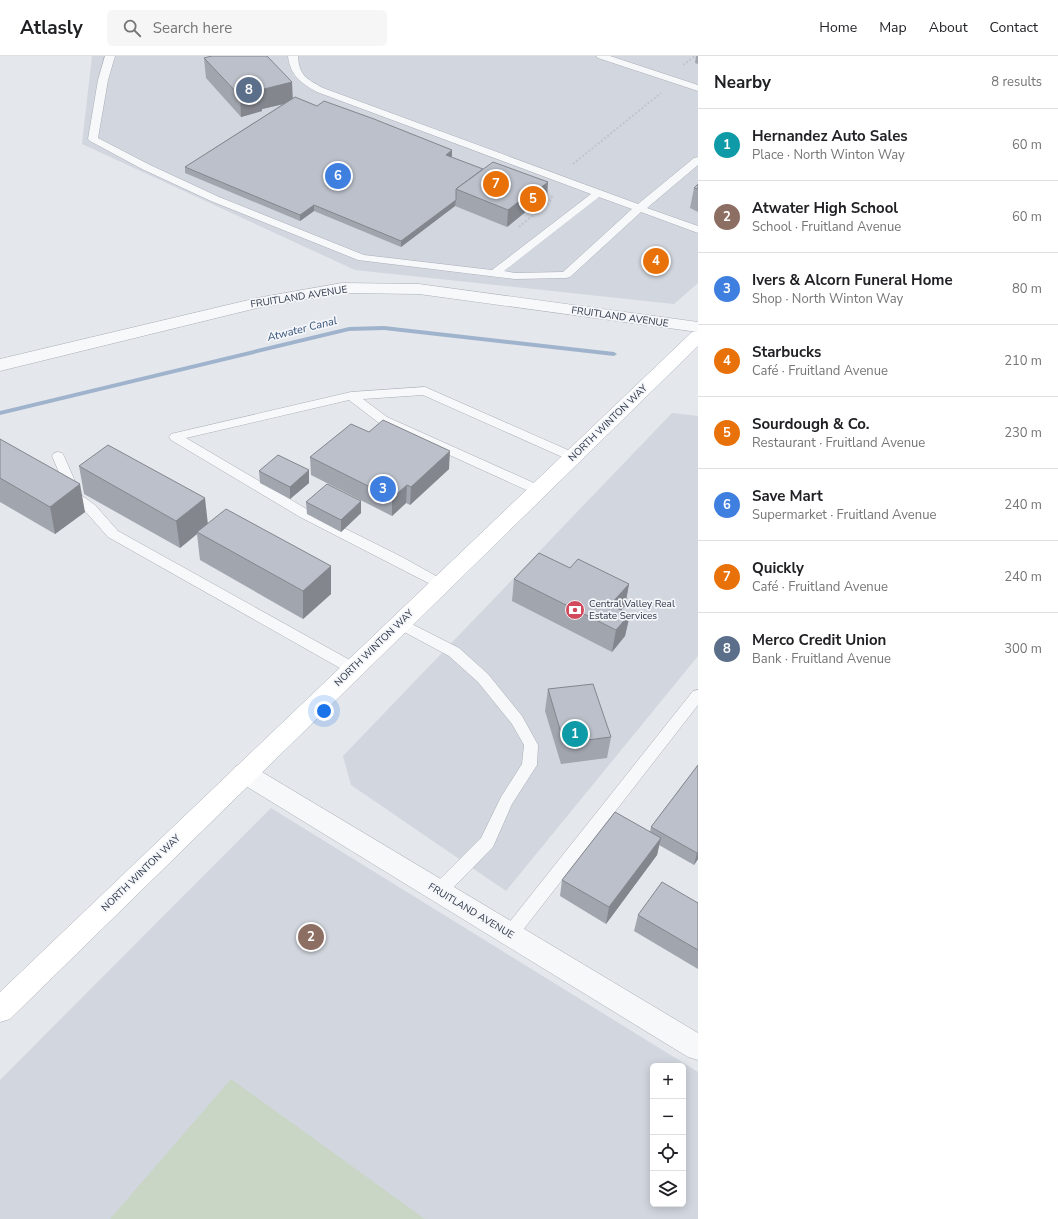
<!DOCTYPE html>
<meta charset="utf-8">
<style>
:root{--surface:#fff;--page:#f6f6f6;--text:#202124;--muted:#757577;--line:#e0e0e0;--accent:#111827}
body{margin:0;font-family:"Nunito Sans",sans-serif;background:var(--page);color:var(--text)}
.controls{position:absolute;right:12px;bottom:12px;display:grid;overflow:hidden;border-radius:6px;box-shadow:0 2px 10px #0003}
.controls button{width:36px;height:36px;display:grid;place-items:center;padding:0;border:0;border-bottom:1px solid var(--line);background:var(--surface);color:var(--text);font:20px sans-serif}
.you{position:absolute;left:324px;top:655px;width:14px;height:14px;margin:-10px;border:3px solid #fff;border-radius:50%;background:#1a73e8;box-shadow:0 0 0 6px #1a73e833}
.badge{display:grid;place-items:center;width:26px;height:26px;border-radius:50%;background:var(--accent);color:#fff;font-size:13px;font-weight:700}
.pin{position:absolute;translate:-50% -50%;border:2px solid #fff;box-shadow:0 1px 4px #0006}
.list{margin:0;padding:0;list-style:none}
h2{display:flex;justify-content:space-between;align-items:center;height:52px;margin:0;padding:0 16px;font-size:17px}
h2 small{font-size:13px;font-weight:400;color:var(--muted)}
.list li{display:grid;grid-template-columns:26px 1fr auto;gap:12px;align-items:center;box-sizing:border-box;height:72px;padding:0 16px;border-top:1px solid var(--line)}
.list b{display:block;font-size:15px;white-space:nowrap}
.list p{margin:0;font-size:13px;white-space:nowrap;color:var(--muted)}
.list em{font-size:13px;font-style:normal;color:var(--muted)}
.icon{flex:none;width:22px;height:22px;fill:none;stroke:currentColor;stroke-width:2;stroke-linecap:round;stroke-linejoin:round}
.map{position:relative;flex:none;width:698px;height:1163px;overflow:hidden}
header{display:flex;align-items:center;gap:24px;box-sizing:border-box;height:56px;padding:0 20px;background:var(--surface);border-bottom:1px solid var(--line)}
header strong{font-size:19px}
nav{display:flex;gap:22px;margin-inline-start:auto;font-size:14px}
.search{width:280px;height:36px;background:var(--page);display:flex;align-items:center;gap:10px;box-sizing:border-box;padding:0 14px;border-radius:6px;color:var(--muted);font-size:15px}
main{display:flex}
aside{flex:1;background:var(--surface)}
.map>svg:first-child{display:block}
.built{fill:#d2d6de;fill-rule:evenodd}
.green{fill:#c9d6c5}
.lines{fill:none;stroke-linecap:round;stroke-linejoin:round}
.stream{fill:#9fb4cc;fill-rule:evenodd}
.lane-casing{stroke:#a9aeb7;stroke-width:1}
.street-casing{stroke:#a9aeb7;stroke-width:1}
.secondary-casing{stroke:#a9aeb7;stroke-width:1}
.path{stroke:#c2c5cb;stroke-width:2;stroke-dasharray:2 2;stroke-linecap:butt}
.lane{fill:#f7f8fa;fill-rule:evenodd}
.street{fill:#f7f8fa;fill-rule:evenodd}
.secondary{fill:#fff;fill-rule:evenodd}
.wall{fill:#a1a5ae}
.shaded-wall{fill:#83868d}
.building{fill:#bbc0ca;stroke:#83868d}
.labels{text-anchor:middle;dominant-baseline:central;stroke-width:3.5;stroke-linejoin:round;paint-order:stroke}
.street-label{font-size:10px;fill:#2b3445;stroke:#f4f6f9}
.poi-label{font-size:10px;fill:#2b3445;stroke:#f4f6f9;text-anchor:start}
.water-label{font-size:11px;font-style:italic;fill:#34527a;stroke:#f4f6f9}
</style>
<header>
<strong>Atlasly</strong>
<div class="search"><svg class="icon" aria-label="search" viewBox="0 0 24 24"><circle cx="10" cy="10" r="6"/><path d="M15 15l6 6"/></svg>Search here</div>
<nav><a>Home</a><a>Map</a><a>About</a><a>Contact</a></nav>
</header>
<main>
<div class="map">
<svg width="698" height="1163" viewBox="0 0 698 1163">
<rect width="100%" height="100%" fill="#e4e7ec"/>
<!-- built -->
<g class="built">
<path d="M92 0H698V227L674 248 355 214 82 88Z"/>
<path d="M672 357 698 360V600L506 835 351 729 343 700Z"/>
<path d="M271 752 698 1016V1163H0V1024ZM653 1010H683V1148H653Z"/>
</g>
<!-- green -->
<path class="green" d="M231 1023 425 1163H110Z"/>
<g class="lines">
<!-- stream -->
<path class="stream" d="M384 270 614 296 617 298 614 300 384 274 349 275 0 359V355L349 271Z"/>
<!-- lane casing -->
<g class="lane-casing">
<g id="lane">
<path d="M105 0H115L108 24 98 82 150 109 219 141 364 199 492 214 591 138 317 36C301 27 290 19 288 0H298C299 20 307 23 323 32L638 148 694 102 698 101V109L647 152 698 170V177L641 156 570 221 566 222 515 223 358 204 211 145 142 113 90 85 88 83 98 24ZM599 141 632 153 563 216 515 217 504 215Z"/>
<path d="M596 0H610L698 29V35L598 2Z"/>
<path d="M425 331 577 398 579 401 577 404H569L423 339 363 343 387 361 543 431 544 434 543 437 538 438 533 437 379 367 349 344 186 382 310 455 402 501 445 525 447 528 445 531 440 533 300 461 171 384 169 381 171 378 175 377 351 336Z"/>
<path d="M58 396 62 397 64 400 81 439 95 449 118 475 357 608 359 612 357 616 352 617 347 616 108 481 85 455 71 444 52 400 54 397Z"/>
<path d="M400 562 459 592 488 618 522 660 538 689 537 709 512 748 493 791 445 840 439 842 433 840 431 835 433 830 481 782 501 741 522 708 524 689 512 668 478 626 449 600 395 571 393 567 395 563Z"/>
<path d="M698 634V649L516 883 510 885 504 883 502 878 504 873 693 635Z"/>
</g>
</g>
<!-- street casing -->
<g class="street-casing">
<g id="street">
<path d="M342 227 419 228 698 266V276L419 238 342 237 257 252 0 315V303L257 242Z"/>
<path d="M244 708 252 710 698 977V1004L688 1001 236 724 232 717 236 710Z"/>
</g>
</g>
<!-- secondary casing -->
<g class="secondary-casing">
<path id="secondary" d="M698 275V290L10 963 0 966V936L692 276Z"/>
</g>
<!-- path -->
<g class="path">
<path d="M683 9 695 0"/>
<path d="M573 108 661 37"/>
<path d="M519 171 550 145 553 138"/>
</g>
<!-- lane -->
<use href="#lane" class="lane"/>
<!-- street -->
<use href="#street" class="street"/>
<!-- secondary -->
<use href="#secondary" class="secondary"/>
</g>
<!-- wall -->
<g class="wall">
<path d="M696 0H698V8L695 7Z"/>
<path d="M204 2 292 26V42L317 50 452 94V100L451 101 547 143 533 154 529 153 507 171 455 150 401 191 314 155 300 165 185 117V111L283 48 262 53V55L241 61 206 22Z"/>
<path d="M698 128V156L690 152 694 132Z"/>
<path d="M369 376 449 413 410 449 406 447 392 460 311 419 310 401Z"/>
<path d="M0 383 85 456 55 478 0 446Z"/>
<path d="M79 410 208 467 331 510V538L303 563 200 504 197 478 180 492 84 438Z"/>
<path d="M259 415 309 427 290 443 260 427Z"/>
<path d="M306 446 361 457 341 476 307 458Z"/>
<path d="M570 512 629 528 625 550 621 554 630 558 625 580 612 596 512 545 514 523Z"/>
<path d="M548 633 611 681 607 702 561 708 545 655Z"/>
<path d="M698 709V803L694 809 659 789 657 799 606 868 560 840 562 824 650 776 651 771Z"/>
<path d="M698 847V913L634 875 638 859Z"/>
</g>
<!-- shaded-wall -->
<g class="shaded-wall">
<path d="M292 26 293 46 262 53V55L241 61 240 40 260 34Z"/>
<path d="M452 94V100L446 105V99Z"/>
<path d="M548 126 547 143 533 154 534 137Z"/>
<path d="M531 136 529 153 507 171 508 154Z"/>
<path d="M456 144 455 150 401 191V185Z"/>
<path d="M314 149V155L300 165V159Z"/>
<path d="M450 395 449 413 410 449 411 431Z"/>
<path d="M309 414V427L290 443V431Z"/>
<path d="M80 428 85 456 55 478 50 451Z"/>
<path d="M407 429 406 447 392 460V442Z"/>
<path d="M205 442 208 469 197 476V478L180 492 176 465Z"/>
<path d="M361 445V457L341 476V464Z"/>
<path d="M331 510V538L303 563V535Z"/>
<path d="M629 528 625 550 607 570 610 549Z"/>
<path d="M630 558 625 580 612 596 616 574Z"/>
<path d="M661 782 657 799 606 868 609 851Z"/>
<path d="M698 796V803L694 809 697 797Z"/>
</g>
<!-- building -->
<g class="building">
<path d="M212 0H267L292 26 260 34 261 35 240 40 204 2Z"/>
<path d="M295 41 317 50 324 45 374 63 452 94 446 99 483 113 456 133V144L401 185 314 149 300 159 185 111Z"/>
<path d="M493 106 548 126 534 137 531 136 508 154 456 133Z"/>
<path d="M698 128V133L694 132Z"/>
<path d="M383 364 450 395 411 431 407 429 392 442 310 401 351 368 369 376Z"/>
<path d="M0 383 80 428 50 451 0 422Z"/>
<path d="M108 389 205 442 176 465 79 410Z"/>
<path d="M278 399 309 414 290 431 259 415Z"/>
<path d="M327 428 361 445 341 464 306 446Z"/>
<path d="M226 453 331 510 303 535 197 476Z"/>
<path d="M539 497 570 512 578 503 629 528 610 549 630 558 616 574 514 523Z"/>
<path d="M593 628 611 681 564 687 548 633Z"/>
<path d="M698 709V796L697 797 651 771Z"/>
<path d="M615 756 661 782 609 851 562 824Z"/>
<path d="M662 826 698 847V894L638 859Z"/>
</g>
<!-- icons -->
<defs>
<g id="bank-disc" transform="scale(1)"><circle r="9.5" fill="#d1495b" stroke="#f4f6f9"/><path d="M-6-4H6V4H-6ZM0-2.3a2.3 2.3 0 1 0 0 4.6a2.3 2.3 0 1 0 0-4.6Z" fill="#fff"/></g>
</defs>
<g fill-rule="evenodd">
<use href="#bank-disc" x="575" y="554"/>
</g>
<g class="labels">
<!-- street labels -->
<g class="street-label">
<text transform="translate(299 241) rotate(-9)">FRUITLAND AVENUE</text>
<text transform="translate(620 261) rotate(8)">FRUITLAND AVENUE</text>
<text transform="translate(608 367) rotate(-44)">NORTH WINTON WAY</text>
<text transform="translate(374 592) rotate(-44)">NORTH WINTON WAY</text>
<text transform="translate(141 817) rotate(-44)">NORTH WINTON WAY</text>
<text transform="translate(471 855) rotate(31)">FRUITLAND AVENUE</text>
</g>
<!-- poi labels -->
<g class="poi-label">
<text x="589" y="548">Central Valley Real<tspan x="589" dy="12">Estate Services</tspan></text>
</g>
<!-- water labels -->
<g class="water-label">
<text transform="translate(302 273) rotate(-14)">Atwater Canal</text>
</g>
</g>
</svg>
<div class="controls">
<button>+</button>
<button>−</button>
<button><svg class="icon" aria-label="locate" viewBox="0 0 24 24"><circle cx="12" cy="12" r="6"/><path d="M12 2v4M12 18v4M2 12h4M18 12h4"/></svg></button>
<button><svg class="icon" aria-label="layers" viewBox="0 0 24 24"><path d="M12 4l9 5-9 5-9-5zM3 14l9 5 9-5"/></svg></button>
</div>
<div class="you"></div>
<div class="pin badge" style="left:575px;top:678px;background:#0f9aa8">1</div>
<div class="pin badge" style="left:311px;top:881px;background:#8d6e63">2</div>
<div class="pin badge" style="left:383px;top:433px;background:#3f7fe0">3</div>
<div class="pin badge" style="left:656px;top:205px;background:#e8710a">4</div>
<div class="pin badge" style="left:533px;top:143px;background:#e8710a">5</div>
<div class="pin badge" style="left:338px;top:120px;background:#3f7fe0">6</div>
<div class="pin badge" style="left:496px;top:128px;background:#e8710a">7</div>
<div class="pin badge" style="left:249px;top:34px;background:#5c6f8a">8</div>
</div>
<aside>
<h2>Nearby<small>8 results</small></h2>
<ul class="list">
<li><span class="badge" style="background:#0f9aa8">1</span><div><b>Hernandez Auto Sales</b><p>Place · North Winton Way</p></div><em>60 m</em></li>
<li><span class="badge" style="background:#8d6e63">2</span><div><b>Atwater High School</b><p>School · Fruitland Avenue</p></div><em>60 m</em></li>
<li><span class="badge" style="background:#3f7fe0">3</span><div><b>Ivers &amp; Alcorn Funeral Home</b><p>Shop · North Winton Way</p></div><em>80 m</em></li>
<li><span class="badge" style="background:#e8710a">4</span><div><b>Starbucks</b><p>Café · Fruitland Avenue</p></div><em>210 m</em></li>
<li><span class="badge" style="background:#e8710a">5</span><div><b>Sourdough &amp; Co.</b><p>Restaurant · Fruitland Avenue</p></div><em>230 m</em></li>
<li><span class="badge" style="background:#3f7fe0">6</span><div><b>Save Mart</b><p>Supermarket · Fruitland Avenue</p></div><em>240 m</em></li>
<li><span class="badge" style="background:#e8710a">7</span><div><b>Quickly</b><p>Café · Fruitland Avenue</p></div><em>240 m</em></li>
<li><span class="badge" style="background:#5c6f8a">8</span><div><b>Merco Credit Union</b><p>Bank · Fruitland Avenue</p></div><em>300 m</em></li>
</ul>
</aside>
</main>
